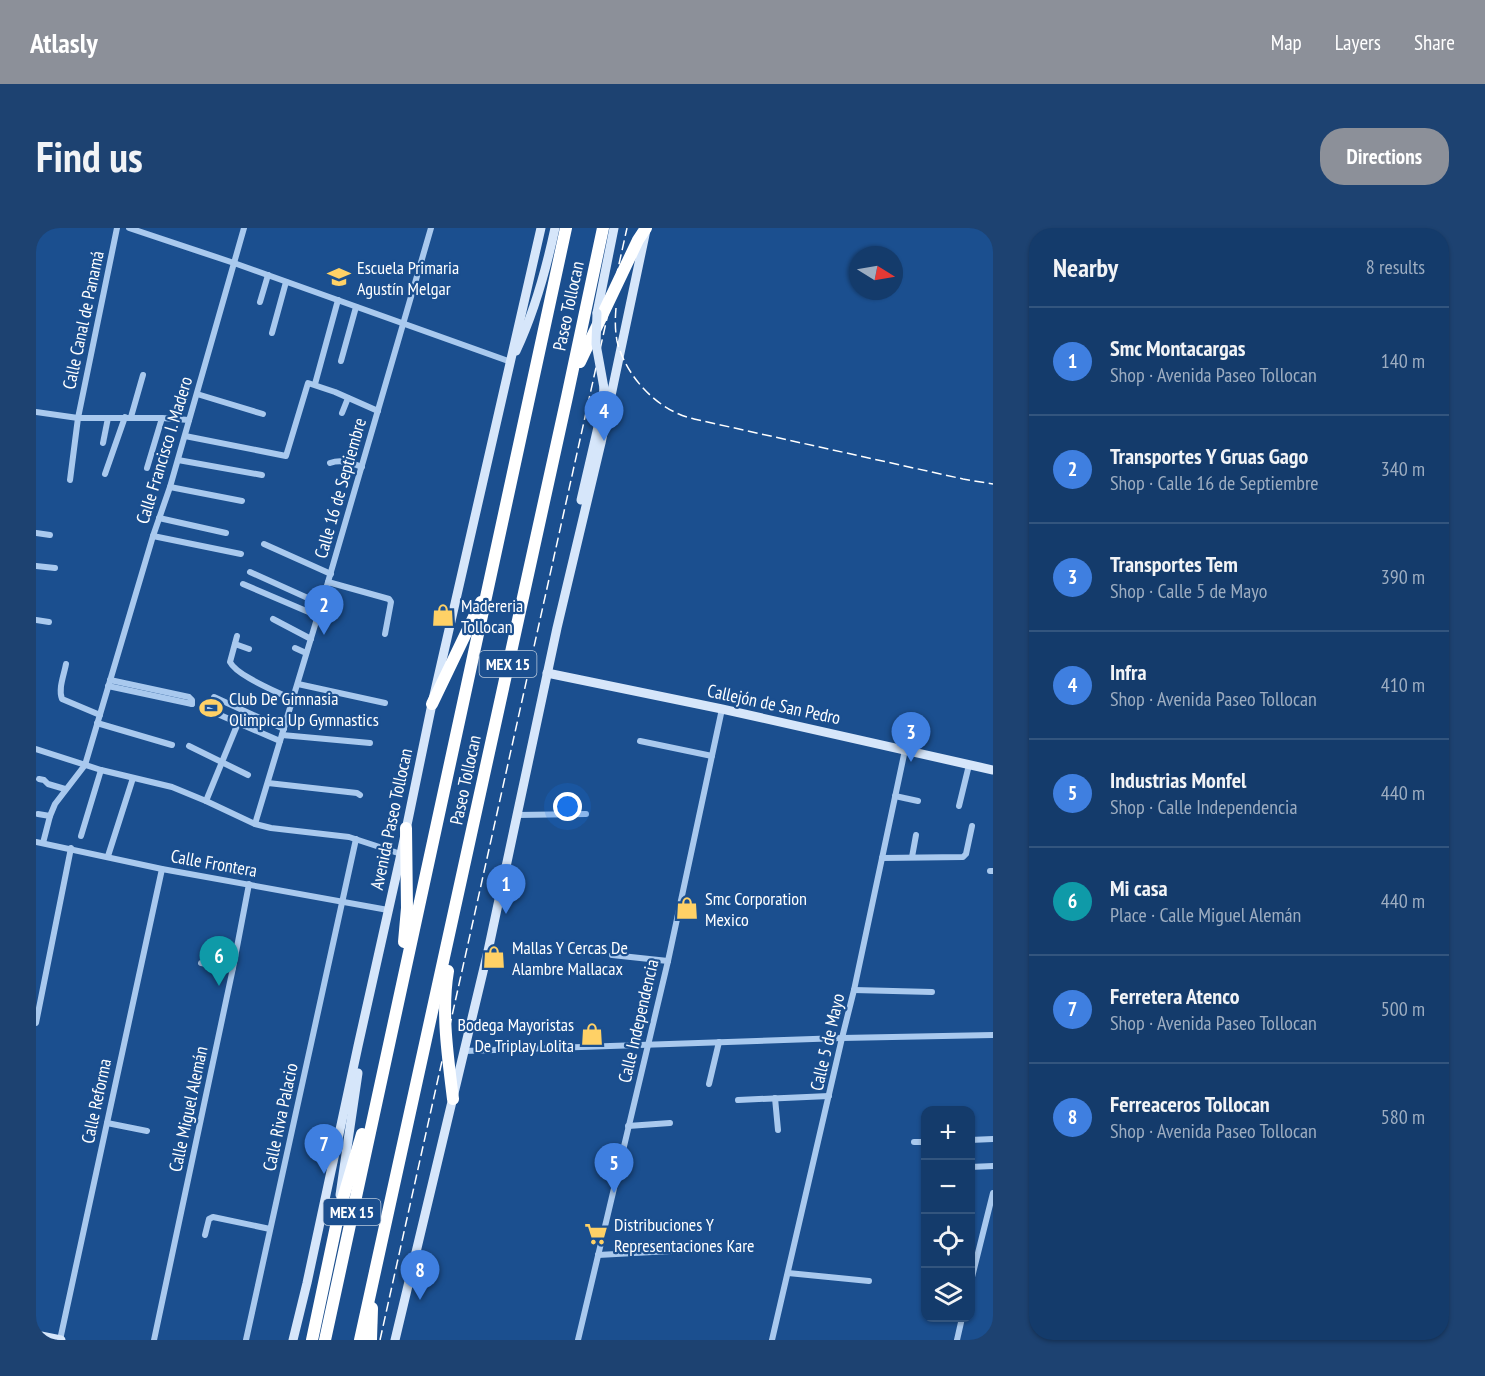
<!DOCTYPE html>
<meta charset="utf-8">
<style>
:root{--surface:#143b6b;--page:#1d4271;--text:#f1f3f6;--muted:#9dadc1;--line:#33557e;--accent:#8c9099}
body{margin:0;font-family:"PT Sans Narrow",sans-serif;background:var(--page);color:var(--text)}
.controls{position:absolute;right:18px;bottom:18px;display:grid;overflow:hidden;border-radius:12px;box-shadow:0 2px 4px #0004}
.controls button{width:54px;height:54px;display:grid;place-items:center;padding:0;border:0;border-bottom:2px solid var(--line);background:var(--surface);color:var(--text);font:30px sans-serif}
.compass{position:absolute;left:813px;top:18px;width:54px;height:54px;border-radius:50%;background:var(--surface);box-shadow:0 2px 4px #0004;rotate:101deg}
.you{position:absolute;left:532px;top:579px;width:21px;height:21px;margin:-15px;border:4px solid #fff;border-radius:50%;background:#1a73e8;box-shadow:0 0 0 9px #1a73e833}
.badge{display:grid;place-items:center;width:39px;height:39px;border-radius:50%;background:var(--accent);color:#fff;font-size:20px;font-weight:700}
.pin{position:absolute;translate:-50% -50px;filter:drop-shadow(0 2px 3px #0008)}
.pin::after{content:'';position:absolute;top:32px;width:21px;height:18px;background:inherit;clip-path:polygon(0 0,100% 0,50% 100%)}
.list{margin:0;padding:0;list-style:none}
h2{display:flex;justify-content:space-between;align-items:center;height:78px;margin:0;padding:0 24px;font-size:26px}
h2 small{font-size:20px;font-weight:400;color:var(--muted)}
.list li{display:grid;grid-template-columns:39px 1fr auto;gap:18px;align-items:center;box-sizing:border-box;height:108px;padding:0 24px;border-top:2px solid var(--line)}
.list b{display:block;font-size:22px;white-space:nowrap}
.list p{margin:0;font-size:20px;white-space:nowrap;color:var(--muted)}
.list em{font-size:20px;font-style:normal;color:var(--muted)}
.icon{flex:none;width:33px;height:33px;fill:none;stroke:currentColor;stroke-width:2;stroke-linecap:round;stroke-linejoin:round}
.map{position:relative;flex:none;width:957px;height:1112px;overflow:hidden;border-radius:24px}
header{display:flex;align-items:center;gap:36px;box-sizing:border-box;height:84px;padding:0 30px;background:var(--accent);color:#fff}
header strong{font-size:28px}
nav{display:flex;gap:33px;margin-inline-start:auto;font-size:21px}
.intro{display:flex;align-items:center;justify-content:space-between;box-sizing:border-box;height:144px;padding:0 36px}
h1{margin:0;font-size:42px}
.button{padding:15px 27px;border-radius:24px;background:var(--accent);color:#fff;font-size:21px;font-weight:700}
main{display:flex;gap:36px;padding:0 36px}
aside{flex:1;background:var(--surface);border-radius:24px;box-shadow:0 2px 4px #0004}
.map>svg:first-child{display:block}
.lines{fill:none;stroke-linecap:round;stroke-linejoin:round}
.street{stroke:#a9c9ee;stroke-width:6}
.secondary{stroke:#d6e6fa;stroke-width:9}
.highway{stroke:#fff;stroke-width:12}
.rail{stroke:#fff;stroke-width:1.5;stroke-dasharray:10 4.5;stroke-linecap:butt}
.secondary-bridge{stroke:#d6e6fa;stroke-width:9}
.labels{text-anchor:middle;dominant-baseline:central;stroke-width:4.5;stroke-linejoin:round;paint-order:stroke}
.shield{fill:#1b4f8f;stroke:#bbcadd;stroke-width:1.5}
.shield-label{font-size:16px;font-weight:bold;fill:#fff}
.poi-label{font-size:18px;fill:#fff;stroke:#1b4f8f;text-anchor:start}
.street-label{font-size:18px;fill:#fff;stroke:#1b4f8f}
</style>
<header>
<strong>Atlasly</strong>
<nav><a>Map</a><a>Layers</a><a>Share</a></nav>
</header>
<div class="intro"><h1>Find us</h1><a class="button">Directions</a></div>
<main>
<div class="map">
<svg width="957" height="1112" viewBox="0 0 957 1112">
<rect width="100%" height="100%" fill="#1b4f8f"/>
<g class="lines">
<!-- street -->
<g class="street">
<path d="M93 0 198 35 475 134"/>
<path d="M224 74 232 47"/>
<path d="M236 105 250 54"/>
<path d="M305 133 320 79"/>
<path d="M279 156 302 72"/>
<path d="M161 166 227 186"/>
<path d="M0 184 42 190H126L153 192"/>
<path d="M306 185 312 170"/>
<path d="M95 189 107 147"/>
<path d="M149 208 250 228 272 155 299 164 342 183"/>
<path d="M67 215 72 190"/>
<path d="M142 232 226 247"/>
<path d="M294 235C306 231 315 235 326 239"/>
<path d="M111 240 126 190"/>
<path d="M69 246 89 189"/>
<path d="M34 252 42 190 81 0"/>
<path d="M134 259 206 273"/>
<path d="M123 290 190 305"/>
<path d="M0 305 14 307"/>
<path d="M117 308 205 326"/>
<path d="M228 316 295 346"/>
<path d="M0 338 19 340"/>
<path d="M214 344 285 376"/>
<path d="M292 354 353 371 355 374 349 406"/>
<path d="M207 356 282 388"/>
<path d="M237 391 275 411"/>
<path d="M0 392 13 394"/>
<path d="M201 408 194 434C201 448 242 464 257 472"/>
<path d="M199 416 213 421"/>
<path d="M259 420 270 425"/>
<path d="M30 436C28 447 22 461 26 471L64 487"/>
<path d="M74 452 153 469 156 472V476"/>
<path d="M262 456 349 475"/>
<path d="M72 458 156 476"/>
<path d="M178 469 248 501"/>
<path d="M170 481 244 513"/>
<path d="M61 495 136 517"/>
<path d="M246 507 334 515"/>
<path d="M604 513 676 528"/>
<path d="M153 518 212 547"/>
<path d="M0 521 65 542 136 559 170 573 219 596 235 600 313 609 365 626"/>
<path d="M3 551 8 552 12 556 29 561"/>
<path d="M232 555 321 565 324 567"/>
<path d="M859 568 882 573"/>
<path d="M170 573 202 495"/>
<path d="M923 578 933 537"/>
<path d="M2 586 14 588"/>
<path d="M481 587 550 586"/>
<path d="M219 596 292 354 395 0"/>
<path d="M45 608 65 542"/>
<path d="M0 614 126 641 352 682"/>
<path d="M7 615 14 588 19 576 49 537 117 308 134 259 208 0"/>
<path d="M72 628 97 550"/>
<path d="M876 629 880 607"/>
<path d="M846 630 927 629 930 626 936 598"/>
<path d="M954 643H957"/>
<path d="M576 727 632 733"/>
<path d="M165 735 197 740"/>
<path d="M818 762 896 764"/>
<path d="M0 795 35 620"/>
<path d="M428 823 806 810 957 807"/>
<path d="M673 856 683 814"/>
<path d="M739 870 742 902"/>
<path d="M702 872 793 868"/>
<path d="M71 895 111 903"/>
<path d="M592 898 634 895"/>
<path d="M934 912 957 911"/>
<path d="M878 914H890"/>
<path d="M934 939 957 938"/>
<path d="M169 1007 173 991 177 989 234 1001"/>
<path d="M562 1027 635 1023"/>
<path d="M752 1045 833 1053"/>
<path d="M934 1057 957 965"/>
<path d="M24 1112 126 641"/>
<path d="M118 1112 197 740 213 656"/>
<path d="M210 1112 320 611"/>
<path d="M542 1112 632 733 686 481"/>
<path d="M736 1112 806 810 818 762 869 522"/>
<path d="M921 1112 926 1090"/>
</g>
<!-- secondary -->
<g class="secondary">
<path d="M561 85 578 0"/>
<path d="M480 123C498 85 510 42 519 0"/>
<path d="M545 272 565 186 568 160"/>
<path d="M511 445 686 481 957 542"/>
<path d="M304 967 322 845"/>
<path d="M0 1107 25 1112"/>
<path d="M257 1112 271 1055 322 818 365 626 396 476 505 0"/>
<path d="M359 1112 452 723 521 400 565 215 610 2"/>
</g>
<!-- highway -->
<g class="highway">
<path d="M544 134 602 12 610 0"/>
<path d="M396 476 445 374"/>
<path d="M368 714 371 680 370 600"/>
<path d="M412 743C405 785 412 829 417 871"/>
<path d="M276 1112 303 984 326 906"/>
<path d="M289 1112 530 0"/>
<path d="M324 1112 531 169 567 0"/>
<path d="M335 1112 336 1080"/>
</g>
<!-- rail -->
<g class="rail">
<path d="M580 80C579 91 579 102 581 113 590 149 622 183 658 191L927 251 957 256"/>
<path d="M344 1112 591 0"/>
</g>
<!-- secondary-bridge -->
<path class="secondary-bridge" d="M561 85 560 116 568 160"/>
</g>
<!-- icons -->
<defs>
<g id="school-bare" transform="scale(1.8)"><path d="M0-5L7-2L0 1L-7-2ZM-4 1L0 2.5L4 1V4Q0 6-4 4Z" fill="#ffd166" stroke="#1b4f8f" stroke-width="2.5" paint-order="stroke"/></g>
<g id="shop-bare" transform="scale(1.8)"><path d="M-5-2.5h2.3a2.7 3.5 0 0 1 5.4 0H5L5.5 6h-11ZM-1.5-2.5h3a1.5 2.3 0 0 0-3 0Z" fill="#ffd166" stroke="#1b4f8f" stroke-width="2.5" paint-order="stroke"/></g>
<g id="stadium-bare" transform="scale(1.8)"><path d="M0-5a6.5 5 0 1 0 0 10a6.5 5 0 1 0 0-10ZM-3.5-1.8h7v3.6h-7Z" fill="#ffd166" stroke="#1b4f8f" stroke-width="2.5" paint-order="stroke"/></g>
<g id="supermarket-bare" transform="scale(1.8)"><path d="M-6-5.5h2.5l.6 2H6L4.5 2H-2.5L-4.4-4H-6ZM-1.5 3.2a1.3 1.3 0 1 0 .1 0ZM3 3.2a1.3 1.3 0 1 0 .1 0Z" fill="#ffd166" stroke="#1b4f8f" stroke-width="2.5" paint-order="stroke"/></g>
</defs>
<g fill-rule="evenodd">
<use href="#school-bare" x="303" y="49"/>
<use href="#shop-bare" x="407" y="387"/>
<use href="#stadium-bare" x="175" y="480"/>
<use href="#shop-bare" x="651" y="680"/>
<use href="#shop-bare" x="458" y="729"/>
<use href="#shop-bare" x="556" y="806"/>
<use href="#supermarket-bare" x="560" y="1006"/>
</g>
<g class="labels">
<!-- shield labels -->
<g class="shield">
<rect x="443.5" y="423" width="57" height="26" rx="4.5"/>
<rect x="287.5" y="971" width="57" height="26" rx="4.5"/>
</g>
<g class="shield-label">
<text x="472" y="436">MEX 15</text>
<text x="316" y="984">MEX 15</text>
</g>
<!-- poi labels -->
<g class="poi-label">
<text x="321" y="39">Escuela Primaria<tspan x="321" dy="21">Agustín Melgar</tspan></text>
<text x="425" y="377">Madereria<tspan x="425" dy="21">Tollocan</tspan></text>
<text x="193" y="470">Club De Gimnasia<tspan x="193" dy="21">Olimpica Up Gymnastics</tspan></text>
<text x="669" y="670">Smc Corporation<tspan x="669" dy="21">Mexico</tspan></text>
<text x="476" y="719">Mallas Y Cercas De<tspan x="476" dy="21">Alambre Mallacax</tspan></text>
<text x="538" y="796" text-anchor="end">Bodega Mayoristas<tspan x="538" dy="21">De Triplay Lolita</tspan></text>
<text x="578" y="996">Distribuciones Y<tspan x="578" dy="21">Representaciones Kare</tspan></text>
</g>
<!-- street labels -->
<g class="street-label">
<text transform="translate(532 78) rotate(-78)">Paseo Tollocan</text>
<text transform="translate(47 92) rotate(-78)">Calle Canal de Panamá</text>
<text transform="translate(128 222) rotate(-73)">Calle Francisco I. Madero</text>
<text transform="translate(304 260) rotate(-74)">Calle 16 de Septiembre</text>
<text transform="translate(738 476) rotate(12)">Callejón de San Pedro</text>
<text transform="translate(429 552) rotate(-78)">Paseo Tollocan</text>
<text transform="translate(355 591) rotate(-78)">Avenida Paseo Tollocan</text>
<text transform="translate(178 635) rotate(10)">Calle Frontera</text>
<text transform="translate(602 793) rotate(-77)">Calle Independencia</text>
<text transform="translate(791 814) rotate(-77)">Calle 5 de Mayo</text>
<text transform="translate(60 873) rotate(-78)">Calle Reforma</text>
<text transform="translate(152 881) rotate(-78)">Calle Miguel Alemán</text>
<text transform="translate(244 889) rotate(-78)">Calle Riva Palacio</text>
</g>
</g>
</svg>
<div class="controls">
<button>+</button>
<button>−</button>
<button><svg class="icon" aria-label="locate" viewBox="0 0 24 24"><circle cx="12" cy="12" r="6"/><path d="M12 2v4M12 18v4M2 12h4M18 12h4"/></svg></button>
<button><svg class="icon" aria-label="layers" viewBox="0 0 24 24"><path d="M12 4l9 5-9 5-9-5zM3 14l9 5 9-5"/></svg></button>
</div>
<svg class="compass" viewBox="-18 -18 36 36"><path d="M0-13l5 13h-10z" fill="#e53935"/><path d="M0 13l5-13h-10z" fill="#9dadc1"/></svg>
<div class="you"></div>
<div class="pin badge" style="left:470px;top:686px;background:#3f7fe0">1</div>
<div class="pin badge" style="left:288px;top:407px;background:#3f7fe0">2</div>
<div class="pin badge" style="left:875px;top:534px;background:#3f7fe0">3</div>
<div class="pin badge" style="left:568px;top:213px;background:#3f7fe0">4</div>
<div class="pin badge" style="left:578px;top:965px;background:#3f7fe0">5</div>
<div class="pin badge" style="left:183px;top:758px;background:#0f9aa8">6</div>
<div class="pin badge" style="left:288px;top:946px;background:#3f7fe0">7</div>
<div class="pin badge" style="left:384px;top:1072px;background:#3f7fe0">8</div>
</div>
<aside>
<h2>Nearby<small>8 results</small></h2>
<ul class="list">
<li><span class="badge" style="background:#3f7fe0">1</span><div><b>Smc Montacargas</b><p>Shop · Avenida Paseo Tollocan</p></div><em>140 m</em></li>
<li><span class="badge" style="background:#3f7fe0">2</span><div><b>Transportes Y Gruas Gago</b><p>Shop · Calle 16 de Septiembre</p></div><em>340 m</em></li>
<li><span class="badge" style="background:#3f7fe0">3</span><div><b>Transportes Tem</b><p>Shop · Calle 5 de Mayo</p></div><em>390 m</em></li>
<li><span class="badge" style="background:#3f7fe0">4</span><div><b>Infra</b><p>Shop · Avenida Paseo Tollocan</p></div><em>410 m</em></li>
<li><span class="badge" style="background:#3f7fe0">5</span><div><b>Industrias Monfel</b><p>Shop · Calle Independencia</p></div><em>440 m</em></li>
<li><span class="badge" style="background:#0f9aa8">6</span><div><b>Mi casa</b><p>Place · Calle Miguel Alemán</p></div><em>440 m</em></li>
<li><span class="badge" style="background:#3f7fe0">7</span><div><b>Ferretera Atenco</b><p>Shop · Avenida Paseo Tollocan</p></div><em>500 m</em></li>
<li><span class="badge" style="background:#3f7fe0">8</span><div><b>Ferreaceros Tollocan</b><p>Shop · Avenida Paseo Tollocan</p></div><em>580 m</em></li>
</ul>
</aside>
</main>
